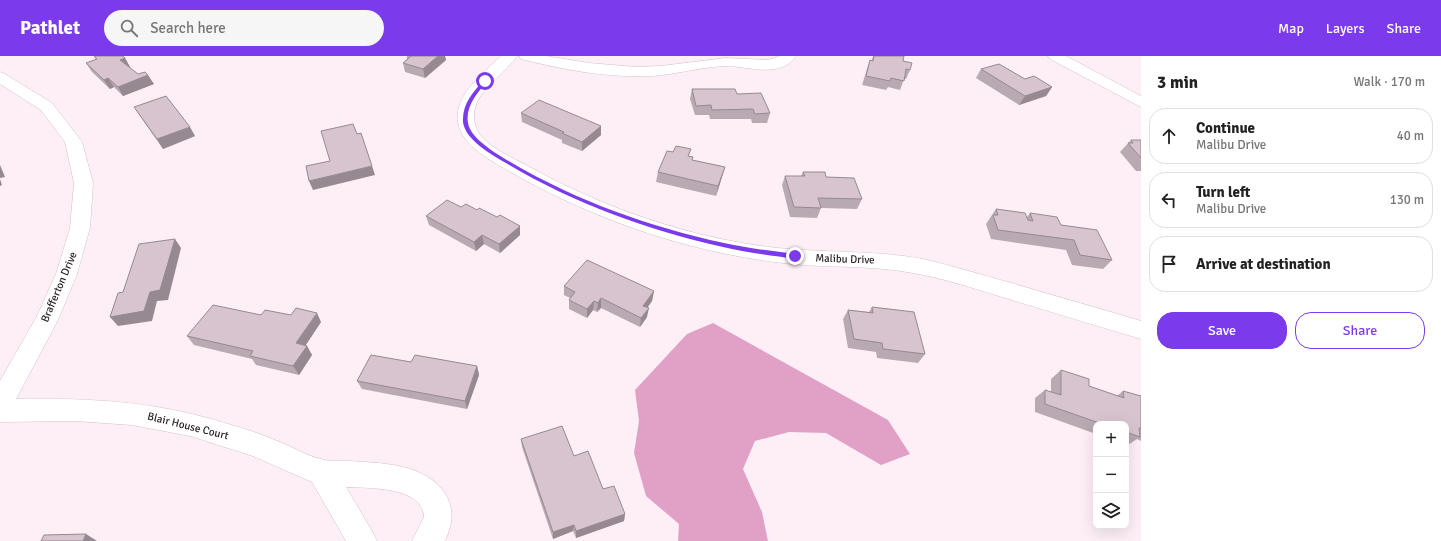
<!DOCTYPE html>
<meta charset="utf-8">
<style>
:root{--surface:#fff;--page:#f6f6f6;--text:#222;--muted:#767676;--line:#e0e0e0;--accent:#7c3aed}
body{margin:0;font-family:Signika,sans-serif;background:var(--page);color:var(--text)}
.controls{position:absolute;right:12px;bottom:12px;display:grid;overflow:hidden;border-radius:8px;box-shadow:0 4px 16px #0002}
.controls button{width:36px;height:36px;display:grid;place-items:center;padding:0;border:0;border-bottom:1px solid var(--line);background:var(--surface);color:var(--text);font:20px sans-serif}
.stop{position:absolute;width:12px;height:12px;margin:-9px;border:3px solid #7c3aed;border-radius:50%;background:#fff}
.stop.end{background:#7c3aed;border-color:#fff;box-shadow:0 1px 4px #0008}
.list{margin:0;padding:0;list-style:none}
h2{display:flex;justify-content:space-between;align-items:center;height:52px;margin:0;padding:0 16px;font-size:17px}
h2 small{font-size:13px;font-weight:400;color:var(--muted)}
.list li{display:grid;grid-template-columns:26px 1fr auto;gap:12px;align-items:center;box-sizing:border-box;height:56px;margin:0 8px 8px;padding:0 8px;border:1px solid var(--line);border-radius:16px}
.list b{display:block;font-size:15px;white-space:nowrap}
.list p{margin:0;font-size:13px;white-space:nowrap;color:var(--muted)}
.list em{font-size:13px;font-style:normal;color:var(--muted)}
.actions{display:flex;gap:8px;padding:12px 16px}
.actions a{flex:1;padding:9px 0;border:1px solid var(--accent);border-radius:16px;text-align:center;font-size:14px;color:var(--accent)}
.actions .main{background:var(--accent);color:#fff}
.icon{flex:none;width:22px;height:22px;fill:none;stroke:currentColor;stroke-width:2;stroke-linecap:round;stroke-linejoin:round}
.map{position:relative;flex:none;width:1141px;height:485px;overflow:hidden}
header{display:flex;align-items:center;gap:24px;box-sizing:border-box;height:56px;padding:0 20px;background:var(--accent);color:#fff}
header strong{font-size:19px}
nav{display:flex;gap:22px;margin-inline-start:auto;font-size:14px}
.search{width:280px;height:36px;background:var(--page);display:flex;align-items:center;gap:10px;box-sizing:border-box;padding:0 14px;border-radius:22px;color:var(--muted);font-size:15px}
main{display:flex}
aside{flex:1;background:var(--surface)}
.map>svg:first-child{display:block}
.water{fill:#e1a1c7}
.lines{fill:none;stroke-linecap:round;stroke-linejoin:round}
.street-casing{stroke:#d3c0ca;stroke-width:1}
.street{fill:#fff;fill-rule:evenodd}
.wall{fill:#b9a9b2}
.shaded-wall{fill:#968991}
.building{fill:#d7c4cf;stroke:#968991}
.route{fill:#7c3aed}
.labels{text-anchor:middle;dominant-baseline:central;stroke-width:3;stroke-linejoin:round;paint-order:stroke}
.street-label{font-size:11px;fill:#261f23;stroke:#fff}
</style>
<header>
<strong>Pathlet</strong>
<div class="search"><svg class="icon" aria-label="search" viewBox="0 0 24 24"><circle cx="10" cy="10" r="6"/><path d="M15 15l6 6"/></svg>Search here</div>
<nav><a>Map</a><a>Layers</a><a>Share</a></nav>
</header>
<main>
<div class="map">
<svg width="1141" height="485" viewBox="0 0 1141 485">
<rect width="100%" height="100%" fill="#feeff7"/>
<!-- water -->
<path class="water" d="M713 267 888 364 910 398 881 409 826 377 789 376 755 385 743 413 762 456 768 485H678L679 468 646 440 634 397 639 365 635 334 687 278Z"/>
<g class="lines">
<!-- street casing -->
<g class="street-casing">
<g id="street">
<path d="M501 0H517C503 21 468 37 475 68 480 88 509 100 526 109 603 152 689 182 777 192 826 197 875 194 923 203 953 210 982 219 1011 227 1055 240 1098 252 1141 265V283C1098 270 1055 257 1012 244 979 234 947 223 913 217 867 208 821 213 775 206 681 194 591 162 509 115 490 104 462 90 458 66 454 38 484 17 501 0Z"/>
<path d="M519 0H546L589 7 636 11 661 10 725 2 768 4 780 0H796C781 23 748 10 725 10 701 11 677 18 653 20 608 22 564 14 521 3Z"/>
<path d="M1048 0H1066L1141 40V51L1050 3Z"/>
<path d="M0 16 5 18 52 47 82 86 93 127 90 172 77 218 58 264 16 343C91 342 155 345 228 368 246 373 264 379 282 387 295 392 307 400 321 403 329 406 339 405 348 405 380 407 427 407 446 439 455 456 452 468 445 485H412L424 461C423 430 367 432 346 431L372 475 377 485H346L312 426 253 400 190 380 132 369 76 365 0 366V325L36 262 56 218 70 172 74 127 65 86 41 54 0 28Z"/>
</g>
</g>
<!-- street -->
<use href="#street" class="street"/>
</g>
<!-- wall -->
<g class="wall">
<path d="M94 0 125 2 130 11H129L138 18 154 28 123 40 114 31 110 33 92 16 86 7 96 4Z"/>
<path d="M407 0H445L446 4 425 22 405 16 403 7 407 3Z"/>
<path d="M873 0H904L903 5 910 14 906 23H904L900 34 888 31 886 34 862 29 867 13 870 4H872Z"/>
<path d="M981 13 1052 31 1046 40 1019 49 976 22Z"/>
<path d="M692 33 737 38 770 57 767 67H752L751 63H710L709 59H695L690 43Z"/>
<path d="M134 51 195 80 163 93 140 60Z"/>
<path d="M521 57 601 79 582 95 562 87V84L522 66Z"/>
<path d="M1131 84H1141V115H1136L1120 96Z"/>
<path d="M673 96 689 100 692 104 725 111 722 121 716 140 656 126 658 116Z"/>
<path d="M803 116 826 121 862 143 857 153 821 152 817 162 790 161 782 129 785 120H801Z"/>
<path d="M461 151 477 154 520 179 500 197 484 188 476 195 429 169 426 160Z"/>
<path d="M996 153 1027 161 1030 157 1061 169 1112 204 1103 213 1072 209 1066 194 991 183 986 168Z"/>
<path d="M564 230 654 235 652 245 647 252V261L640 271 601 252 597 256 593 254 587 262 569 253V244L570 242 564 239Z"/>
<path d="M872 251 925 298 918 307 877 302 876 296 848 292 843 263 848 254 869 256Z"/>
<path d="M321 266 306 289 307 290 312 299 299 319 256 309 252 303 194 289 187 280Z"/>
<path d="M411 306 477 310 479 319 467 353 362 333 357 325Z"/>
<path d="M1061 314 1089 330 1117 340 1123 335 1141 340V385L1137 383 1128 389 1126 388V368H1096V378L1035 356V342L1045 334 1051 336V323Z"/>
<path d="M521 383 574 400 625 458 624 465 576 482 573 475 553 483 522 391Z"/>
</g>
<!-- shaded-wall -->
<g class="shaded-wall">
<path d="M438 0H445L446 4 425 22 423 13Z"/>
<path d="M125 2 130 11 126 13 120 4Z"/>
<path d="M148 19 154 28 123 40 118 31Z"/>
<path d="M108 22 114 31 110 33 104 24Z"/>
<path d="M1052 31 1046 40 1019 49 1025 40Z"/>
<path d="M601 70V79L582 95V86Z"/>
<path d="M190 71 195 80 163 93 157 83Z"/>
<path d="M0 109 5 121 0 122Z"/>
<path d="M372 110 375 119 313 134 309 125Z"/>
<path d="M725 111 722 121 716 140 718 130Z"/>
<path d="M0 123 2 129 0 130Z"/>
<path d="M520 170V179L500 197 499 188Z"/>
<path d="M482 179 484 188 476 195 474 186Z"/>
<path d="M175 183 181 192 168 244 157 245 152 265 118 270 110 261Z"/>
<path d="M654 235 652 245 642 259 643 250Z"/>
<path d="M601 242V252L597 256 598 247Z"/>
<path d="M594 245 593 254 587 262V253Z"/>
<path d="M649 252 647 261 640 271 641 262Z"/>
<path d="M317 257 321 266 301 296 296 287Z"/>
<path d="M307 290 312 299 299 319 293 310Z"/>
<path d="M477 310 479 319 467 353 465 345Z"/>
<path d="M625 458 624 465 576 482V475Z"/>
<path d="M574 469 573 475 553 483V476Z"/>
<path d="M86 478 97 485H83Z"/>
</g>
<!-- building -->
<g class="building">
<path d="M94 0H123L125 2 120 4 138 18 145 16 148 19 118 31 108 22 104 24 86 7 97 3Z"/>
<path d="M411 0H438L423 13 403 7Z"/>
<path d="M874 0H904L903 5 912 7 910 14 906 13 904 25 891 22 890 25 866 20 870 4 873 5Z"/>
<path d="M999 8 1025 23 1034 20 1052 31 1025 40 981 13Z"/>
<path d="M692 33H735L737 38 761 37 770 57 755 58 753 53 712 54 711 49 696 50Z"/>
<path d="M166 40 190 71 157 83 134 51Z"/>
<path d="M539 44 601 70 582 86 562 77 564 76 521 57Z"/>
<path d="M353 68 357 78 361 77 372 110 309 125 306 110 330 105 321 75Z"/>
<path d="M1131 84H1141V102L1128 87H1133Z"/>
<path d="M676 90 691 93 688 100 693 101 692 104 725 111 718 130 658 116 667 95 673 96Z"/>
<path d="M803 116H825L826 121 854 122 862 143 818 142 821 152 794 151 785 120H805Z"/>
<path d="M447 144 461 151 466 148 477 154 479 152 497 161 500 159 520 170 499 188 482 179 474 186 426 160Z"/>
<path d="M996 153 1025 157 1028 164 1033 165 1030 157 1057 161 1061 169 1097 174 1112 204 1080 199 1074 184 998 174 993 159H998Z"/>
<path d="M175 183 160 234 150 236 144 255 110 261 118 237 123 236 139 188Z"/>
<path d="M587 204 654 235 643 250 649 252 641 262 601 242 598 247 594 245 587 253 569 244 575 236 564 230Z"/>
<path d="M213 249 261 259 265 254 291 259 296 252 317 257 296 287 307 290 293 310 250 300 253 295 187 280Z"/>
<path d="M872 251 914 256 925 298 883 293 882 287 854 283 848 254 873 257Z"/>
<path d="M371 299 411 306 415 299 477 310 465 345 357 325Z"/>
<path d="M1061 314 1089 323V330L1124 342 1123 335 1141 340V372H1139L1140 381 1126 376V368H1102L1045 348V334L1061 339Z"/>
<path d="M562 370 574 400 588 395 603 433 614 430 625 458 576 475 574 469 553 476 521 383Z"/>
<path d="M86 478 83 485H41L44 479Z"/>
</g>
<!-- route -->
<path class="route" d="M484 24 487 25C478 37 465 50 468 67 471 84 499 99 512 107 577 145 650 171 724 187 747 192 772 195 795 198L798 200 795 203C772 199 747 197 723 191 647 174 573 147 506 107 492 99 465 84 463 66 462 48 473 36 484 24Z"/>
<g class="labels">
<!-- street labels -->
<g class="street-label">
<text transform="translate(845 203) rotate(2)">Malibu Drive</text>
<text transform="translate(59 231) rotate(-67)">Brafferton Drive</text>
<text transform="translate(188 370) rotate(14)">Blair House Court</text>
</g>
</g>
</svg>
<div class="controls">
<button>+</button>
<button>−</button>
<button><svg class="icon" aria-label="layers" viewBox="0 0 24 24"><path d="M12 4l9 5-9 5-9-5zM3 14l9 5 9-5"/></svg></button>
</div>
<div class="stop" style="left:485px;top:25px"></div>
<div class="stop end" style="left:795px;top:200px"></div>
</div>
<aside>
<h2>3 min<small>Walk · 170 m</small></h2>
<ul class="list">
<li><svg class="icon" aria-label="ahead" viewBox="0 0 24 24"><path d="M12 20V5M6 11l6-6 6 6"/></svg><div><b>Continue</b><p>Malibu Drive</p></div><em>40 m</em></li>
<li><svg class="icon" aria-label="left" viewBox="0 0 24 24"><path d="M17 20v-9H6M10 6l-5 5 5 5"/></svg><div><b>Turn left</b><p>Malibu Drive</p></div><em>130 m</em></li>
<li><svg class="icon" aria-label="arrive" viewBox="0 0 24 24"><path d="M6 21V4h12l-3 4 3 4H6"/></svg><div><b>Arrive at destination</b></div></li>
</ul>
<div class="actions"><a class="main">Save</a><a>Share</a></div>
</aside>
</main>
